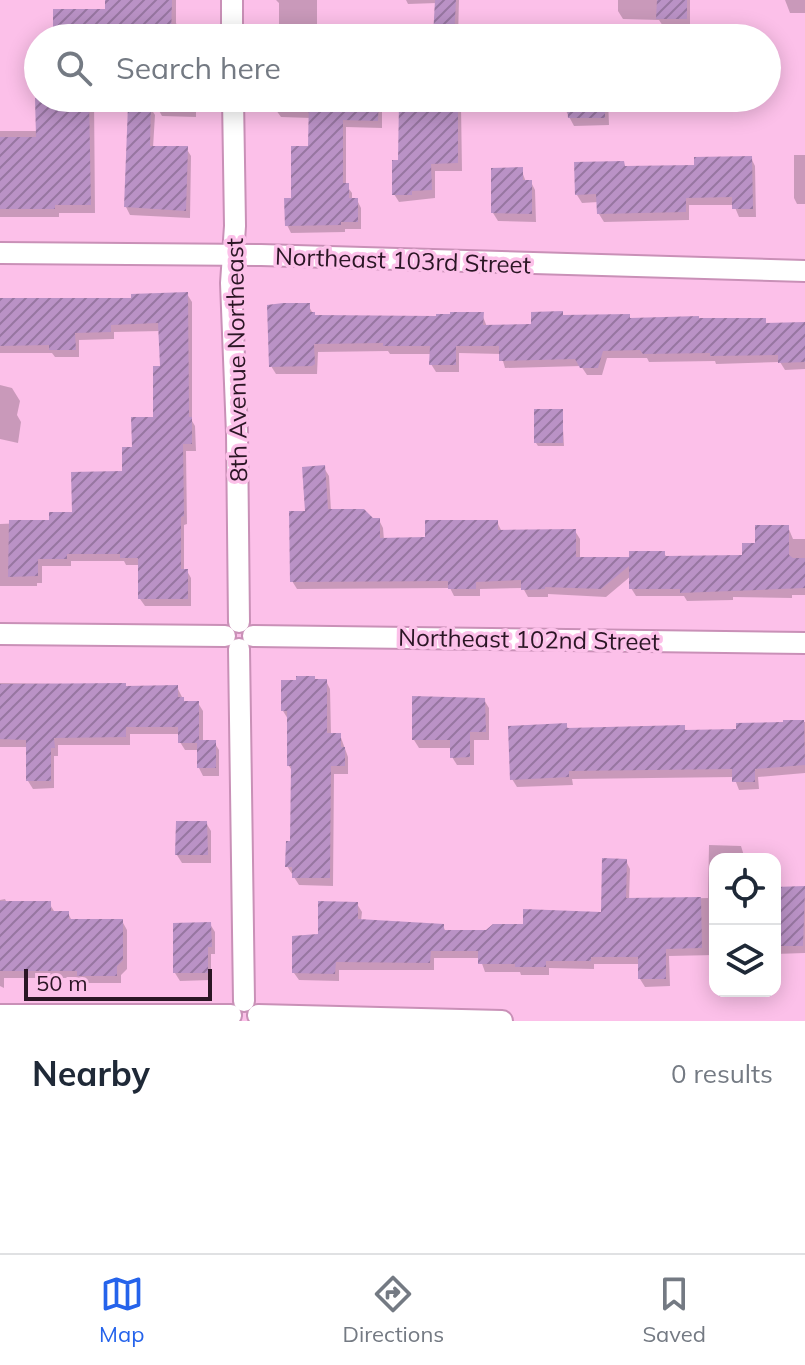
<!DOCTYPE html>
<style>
:root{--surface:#fff;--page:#f6f6f7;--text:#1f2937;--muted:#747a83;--line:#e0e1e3;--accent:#2563eb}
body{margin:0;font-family:Mulish,sans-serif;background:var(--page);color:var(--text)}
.controls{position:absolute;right:24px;bottom:24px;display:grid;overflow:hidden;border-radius:16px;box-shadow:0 4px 20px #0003}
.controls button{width:72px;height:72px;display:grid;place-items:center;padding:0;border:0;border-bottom:2px solid var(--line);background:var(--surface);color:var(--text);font:40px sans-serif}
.scale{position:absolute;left:24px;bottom:20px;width:188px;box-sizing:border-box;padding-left:8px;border:4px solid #2b1625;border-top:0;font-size:22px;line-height:28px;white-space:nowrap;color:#2b1625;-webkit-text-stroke:6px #fcc0e9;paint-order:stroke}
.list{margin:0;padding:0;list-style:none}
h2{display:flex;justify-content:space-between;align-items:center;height:104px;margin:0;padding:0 32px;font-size:34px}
h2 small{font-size:26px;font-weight:400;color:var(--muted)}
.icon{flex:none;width:44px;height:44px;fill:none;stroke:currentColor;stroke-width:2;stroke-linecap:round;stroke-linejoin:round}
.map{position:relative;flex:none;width:805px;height:1021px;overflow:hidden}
.search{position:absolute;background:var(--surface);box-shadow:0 4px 20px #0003;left:24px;right:24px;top:24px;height:88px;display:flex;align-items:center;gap:20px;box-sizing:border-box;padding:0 28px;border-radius:44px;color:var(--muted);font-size:30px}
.sheet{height:232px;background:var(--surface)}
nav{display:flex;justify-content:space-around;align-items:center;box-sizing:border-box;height:112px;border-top:2px solid var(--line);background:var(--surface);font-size:22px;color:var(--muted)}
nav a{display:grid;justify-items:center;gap:4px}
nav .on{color:var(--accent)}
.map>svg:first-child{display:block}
.shadow{fill:#0003}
.building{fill:url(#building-hatch)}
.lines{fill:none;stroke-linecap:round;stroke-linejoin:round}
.minor-casing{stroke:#c990b7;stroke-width:24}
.minor{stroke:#fff;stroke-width:20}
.labels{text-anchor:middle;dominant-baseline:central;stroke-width:7;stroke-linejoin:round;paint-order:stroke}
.street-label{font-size:24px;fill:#2b1625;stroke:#fcc0e9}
</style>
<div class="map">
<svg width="805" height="1021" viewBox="0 0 805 1021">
<defs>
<pattern id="building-hatch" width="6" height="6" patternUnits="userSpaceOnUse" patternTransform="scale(2)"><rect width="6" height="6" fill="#ba92c6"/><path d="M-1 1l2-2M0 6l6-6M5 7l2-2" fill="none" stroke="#9776a1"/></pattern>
</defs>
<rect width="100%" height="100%" fill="#fcc0e9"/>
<!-- shadow -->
<g class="shadow">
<path d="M117 0H176V23L180 31V38H55L107 11Z"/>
<path d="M276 0H317V26L351 25 356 38H279V3Z"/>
<path d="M406 0H459L458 38H436L437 3 408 4Z"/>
<path d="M618 0H690V26H663L659 20 623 19 618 11Z"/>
<path d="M785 0H805V13H790Z"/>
<path d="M39 98H94L95 213H59V217H0V131H38Z"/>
<path d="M157 98H196V117L162 116 157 107Z"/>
<path d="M276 98 378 100 382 107V128L346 127V185L352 193V200H357L361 208V229H345V232L291 233 287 225 310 148 311 118 281 117 276 110Z"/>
<path d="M438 98H457L461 105 462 171H435V198L399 202 394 194 400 162 438 106Z"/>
<path d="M565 98H608L609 125 574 126 565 109Z"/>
<path d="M150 107 155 115 153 148H186L191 156 190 218 130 215 126 207Z"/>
<path d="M794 155H805V204H797L794 198Z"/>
<path d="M751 158 755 166 756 217H739L734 205H689V220L604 222 599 214 598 202 582 203 577 195 623 163 626 168 696 167Z"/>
<path d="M521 169 526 182H531L535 190 536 222 498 221 493 213Z"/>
<path d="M187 294 192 302V421L195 426 196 451H186L187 524 184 525V571H187L191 578V606H145L140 599V565H126L124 561H71V566H42V583H37V586H0V524L51 522 74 514 124 473 134 449 155 419 162 368 160 331 114 332V339L79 340V357H55L52 353H0V300H133Z"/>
<path d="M308 305 315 317 438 318 482 314 487 327 533 326 562 313 564 317 631 320H764L768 325 805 323V369L785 370 780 362 716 364 715 361 649 362 647 358H607L602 375H587L581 366 505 368 501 354 459 353V372H436L431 364 432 354H390L388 351 318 352 317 374H276L271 366Z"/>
<path d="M0 385 12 388 20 401 17 415 21 422 18 443 0 439Z"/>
<path d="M562 411 564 446H538L536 443Z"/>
<path d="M324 468 329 476 331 511 379 520 383 528 384 540 427 539 497 522 501 530 575 531 580 539V559H631L664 553 667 558 744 557 757 545 788 527 793 539H805V595H792V598L733 597V600L687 601 684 596H636L631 588V576L606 597 548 594V597H528L523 588 480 589V596H454L450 588 297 589 292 581 307 513Z"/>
<path d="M316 681H326L330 689 331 735H340L348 757V774H334L333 886 299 885 287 866 292 843 293 772 289 766 288 719 283 711Z"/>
<path d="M0 683 125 685 127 688 177 687 185 703H198L203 711V742H214L219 750V776H203L199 768V750H185L180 742V734H130V745H58V756H54V788L33 789 28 781V747H0Z"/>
<path d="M484 700 489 708V740H474V765H457L452 757V748H419L414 740Z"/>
<path d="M805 722V773L758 777 759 789 739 790 734 777 572 779 573 785 517 787 512 779 566 725 569 730 684 727 686 732 738 731V725Z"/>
<path d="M206 823 211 831V863H182L177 855Z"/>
<path d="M709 845 741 846 745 859H715V955L669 956 670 986 645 987 640 979V964H594V969L549 968V975H521L520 972H485L480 958H434V970H339V981L299 980 294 973 320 936 357 904 362 912 361 921 443 926 446 932H486L602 914 626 861 630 869 629 900 708 898Z"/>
<path d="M805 888V953L775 954V889Z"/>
<path d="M5 899 7 903H49L54 911 68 913 72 921H122L127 930V969L121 975V983H83L80 978H4V988L0 986V900Z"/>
<path d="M210 924 215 932V954H211V980L180 981 175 973Z"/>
</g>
<!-- building -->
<g class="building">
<path d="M105 0H172L171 38H53V9H105Z"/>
<path d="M435 0H456L454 38 433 37Z"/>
<path d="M657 0H687V19H656Z"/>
<path d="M35 98H89L91 205H55V209H0V137H36Z"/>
<path d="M309 98H379L378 121 343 120V183H349V198H358V222H341V225L285 226 284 198H291V146H308Z"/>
<path d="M436 98H458V163L431 164 432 190 412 191V195H392V160H398L399 103 436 104Z"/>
<path d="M567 98H605V118H568Z"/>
<path d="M128 105H151L150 146H188L186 211 124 207Z"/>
<path d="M752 156 753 209H732V197L686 198V212L597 214 596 194 575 195 574 162 624 161 625 166 694 165V157Z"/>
<path d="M523 167V180H532V214L491 213V168Z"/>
<path d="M188 292 189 417H192V444H183L184 516 181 517V569H188V599H138V558H120V554H67V559H38V576L8 577 9 520H49V512H72L71 472 122 471V447H132L131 417H153V366H160L158 323 111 325V332L75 333 76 350H49V345L0 346V298H131V294Z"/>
<path d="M283 303H310V312H315V315L436 316V314H450V312H484L483 325 531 324V312L563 311V315L630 314V318L699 316V318H766V323L805 322V362L778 363V355L710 356V353L643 354 640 350 603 351 598 368H580L575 359 499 361V346H456V365H429L430 346H383V343L314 344 315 364 312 366 269 367 267 305Z"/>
<rect x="534" y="409" width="29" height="34"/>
<path d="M325 465 328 509H364L373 518H380V538L425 537V520H498V530L576 529V557H629V551H665V556L742 555V543H755V525H789V555L793 558H805V588L680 593V589H629V566L601 589 545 587V589L521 590V580L476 582V589H448V581L290 582 289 511H305L302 467Z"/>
<path d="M296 676H315V679H327V733H341V747H345V766H331L330 878H292V867H285L286 841H290L291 766H287V711H281V680H296Z"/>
<path d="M126 683V686L178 685V697H184V701H199V740H216V768H197V743H178V727H126V737L54 738 55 748H51V781H26V740L0 739V684Z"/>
<path d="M412 696 485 698 486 732H470V757L450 758V740H412Z"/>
<path d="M783 720H804L805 765 755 769V782H732V769L569 771V777L510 780 508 726 567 723V728L685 725V730L736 729V723L783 722Z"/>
<path d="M176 821H207L208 855H175Z"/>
<path d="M602 858 627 859 626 898 701 897 702 948 666 949V979H638V957H591V961H546V967H515V964H478V951H431L430 963 336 962 335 974 292 973V936L318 934V901L358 902V919L444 924V930H486L493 924H523V909L601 912Z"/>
<path d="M805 886 803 946H775V887Z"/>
<path d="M0 901H51V911H69V919H123V960L117 966V976H77V971H0Z"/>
<path d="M211 922 212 947H208V973H173V923Z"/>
</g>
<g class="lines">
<!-- minor casing -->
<g class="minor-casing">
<g id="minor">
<path d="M232 0V38"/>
<path d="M233 98 235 226 231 283 237 434 239 622"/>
<path d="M0 253 261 255 805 271"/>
<path d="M0 634 225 636"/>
<path d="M253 636 805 643"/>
<path d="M239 649 244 1001"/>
<path d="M0 1015H231"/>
<path d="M258 1015 502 1021"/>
</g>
</g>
<!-- minor -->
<use href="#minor" class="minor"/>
</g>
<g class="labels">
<!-- street labels -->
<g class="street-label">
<text transform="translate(403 260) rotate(2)">Northeast 103rd Street</text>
<text transform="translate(236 360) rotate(-91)">8th Avenue Northeast</text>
<text transform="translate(529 639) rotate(1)">Northeast 102nd Street</text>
</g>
</g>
</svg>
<div class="controls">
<button><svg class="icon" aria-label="locate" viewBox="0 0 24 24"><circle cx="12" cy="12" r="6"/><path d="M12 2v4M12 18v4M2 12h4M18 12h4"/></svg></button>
<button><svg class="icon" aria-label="layers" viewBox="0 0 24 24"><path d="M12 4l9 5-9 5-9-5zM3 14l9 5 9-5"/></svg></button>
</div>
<div class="scale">50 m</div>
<div class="search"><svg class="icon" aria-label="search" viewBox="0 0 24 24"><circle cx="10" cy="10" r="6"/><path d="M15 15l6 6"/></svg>Search here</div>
</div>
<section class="sheet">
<h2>Nearby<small>0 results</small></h2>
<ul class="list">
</ul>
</section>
<nav>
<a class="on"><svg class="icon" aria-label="map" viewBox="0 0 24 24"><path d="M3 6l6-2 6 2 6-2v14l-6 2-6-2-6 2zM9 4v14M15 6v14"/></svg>Map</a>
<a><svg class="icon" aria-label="directions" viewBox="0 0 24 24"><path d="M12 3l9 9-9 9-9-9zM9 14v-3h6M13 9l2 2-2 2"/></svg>Directions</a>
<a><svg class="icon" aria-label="saved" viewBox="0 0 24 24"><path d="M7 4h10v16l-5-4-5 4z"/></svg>Saved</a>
</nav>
